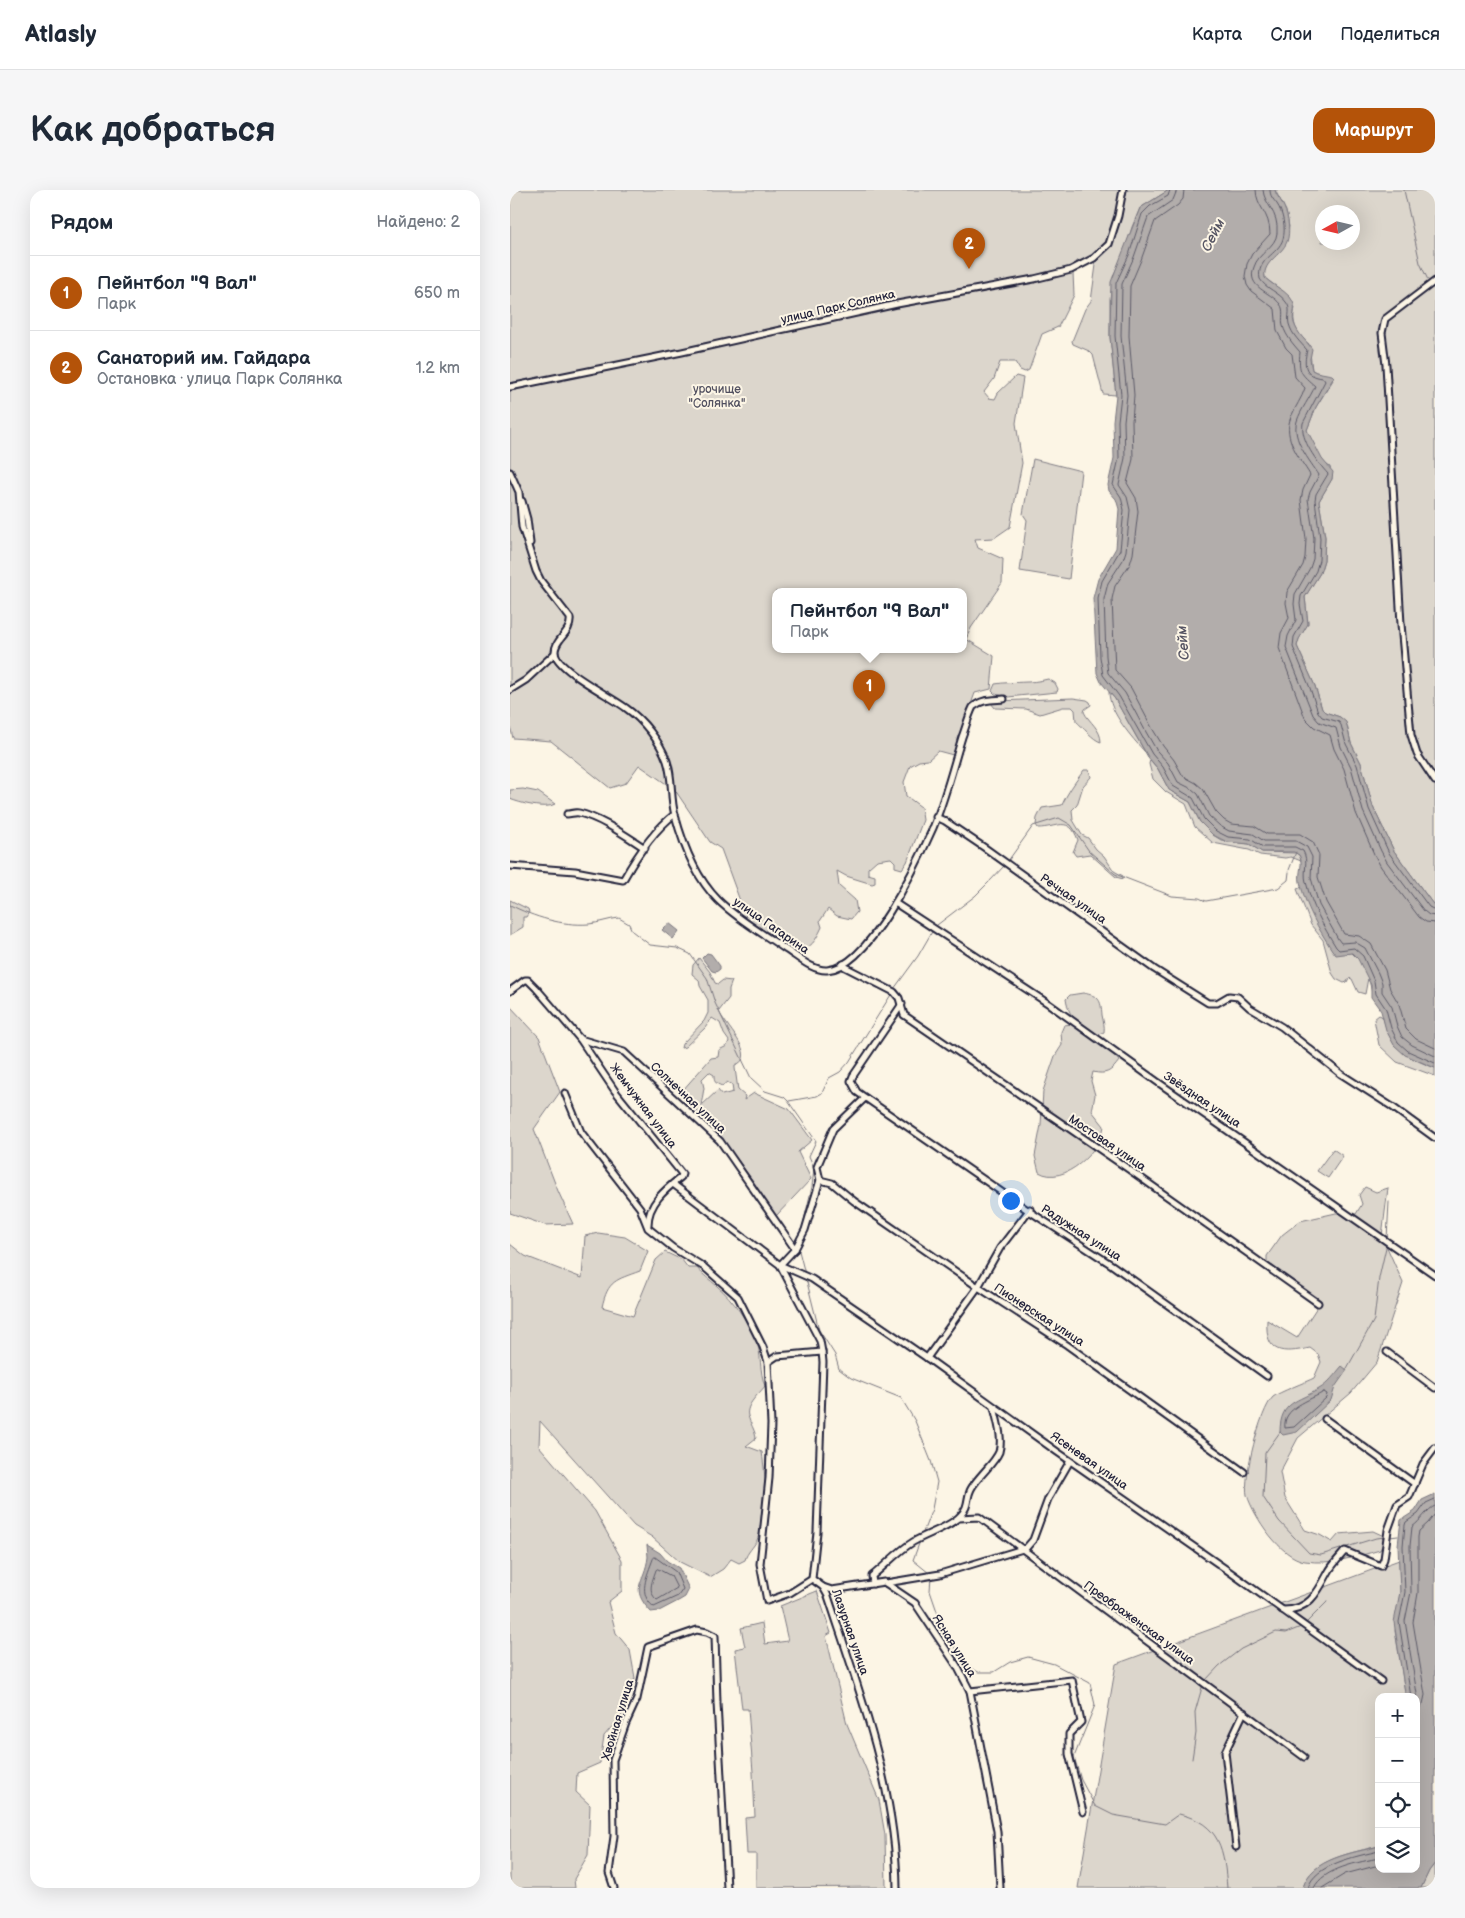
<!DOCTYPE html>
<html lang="ru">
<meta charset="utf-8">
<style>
:root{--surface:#fff;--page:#f6f6f7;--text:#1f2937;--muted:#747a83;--line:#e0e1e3;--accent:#b45309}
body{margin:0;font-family:"Balsamiq Sans",sans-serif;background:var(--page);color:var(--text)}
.controls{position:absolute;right:15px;bottom:15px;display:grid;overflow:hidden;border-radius:10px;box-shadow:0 5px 20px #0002}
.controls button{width:45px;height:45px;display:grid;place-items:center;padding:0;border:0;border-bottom:1px solid var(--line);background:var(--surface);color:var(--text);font:25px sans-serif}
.compass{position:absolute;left:805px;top:15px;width:45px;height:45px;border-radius:50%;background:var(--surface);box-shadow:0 5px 20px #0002;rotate:262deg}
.you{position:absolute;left:500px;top:1010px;width:18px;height:18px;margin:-12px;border:4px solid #fff;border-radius:50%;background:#1a73e8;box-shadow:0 0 0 8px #1a73e833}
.badge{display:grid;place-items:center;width:32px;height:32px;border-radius:50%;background:var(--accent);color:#fff;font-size:16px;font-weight:700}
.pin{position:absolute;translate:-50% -41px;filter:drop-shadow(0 1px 2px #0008)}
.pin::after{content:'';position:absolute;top:26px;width:18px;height:15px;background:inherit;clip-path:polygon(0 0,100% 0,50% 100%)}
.popup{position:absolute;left:262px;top:398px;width:195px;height:65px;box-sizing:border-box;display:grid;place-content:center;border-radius:10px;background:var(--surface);filter:drop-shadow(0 1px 4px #0005);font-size:16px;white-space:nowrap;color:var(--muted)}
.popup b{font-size:19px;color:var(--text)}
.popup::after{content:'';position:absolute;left:50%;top:100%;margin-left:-10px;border:10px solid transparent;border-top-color:var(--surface)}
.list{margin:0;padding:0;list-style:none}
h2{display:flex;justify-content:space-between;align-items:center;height:65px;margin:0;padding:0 20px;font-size:21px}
h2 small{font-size:16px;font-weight:400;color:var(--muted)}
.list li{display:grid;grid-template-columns:32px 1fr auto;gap:15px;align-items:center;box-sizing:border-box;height:75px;padding:0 20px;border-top:1px solid var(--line)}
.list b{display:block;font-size:19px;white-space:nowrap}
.list p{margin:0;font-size:16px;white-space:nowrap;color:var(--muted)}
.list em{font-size:16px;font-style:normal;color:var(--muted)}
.icon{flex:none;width:28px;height:28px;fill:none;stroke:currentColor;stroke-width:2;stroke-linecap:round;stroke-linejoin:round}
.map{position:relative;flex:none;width:925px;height:1698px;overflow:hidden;border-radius:15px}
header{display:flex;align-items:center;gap:30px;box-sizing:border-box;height:70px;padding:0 25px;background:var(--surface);border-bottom:1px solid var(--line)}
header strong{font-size:24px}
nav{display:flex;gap:28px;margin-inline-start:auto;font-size:18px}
.intro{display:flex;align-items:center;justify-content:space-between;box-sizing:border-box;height:120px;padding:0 30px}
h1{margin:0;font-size:35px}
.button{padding:12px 22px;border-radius:15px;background:var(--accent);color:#fff;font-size:18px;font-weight:700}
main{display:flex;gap:30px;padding:0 30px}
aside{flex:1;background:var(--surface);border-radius:15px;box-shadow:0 5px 20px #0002}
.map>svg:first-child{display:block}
.green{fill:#dcd6cc;stroke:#7f7c84;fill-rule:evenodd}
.water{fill:#b2adab;stroke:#78757e}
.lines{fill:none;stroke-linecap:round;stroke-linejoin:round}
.shore{stroke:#5c5a68;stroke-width:1}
.stream{stroke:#78757e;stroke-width:1}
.street-casing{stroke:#22223b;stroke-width:9}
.street{stroke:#fcf5e5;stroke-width:5}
.labels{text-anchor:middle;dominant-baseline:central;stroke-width:4;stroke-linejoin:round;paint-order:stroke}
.street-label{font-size:12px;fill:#22223b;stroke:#fcf5e5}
.park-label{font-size:12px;fill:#504f5f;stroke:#fcf5e5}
.water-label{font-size:14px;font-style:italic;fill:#545362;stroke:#fcf5e5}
</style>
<header>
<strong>Atlasly</strong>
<nav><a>Карта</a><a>Слои</a><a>Поделиться</a></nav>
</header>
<div class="intro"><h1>Как добраться</h1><a class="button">Маршрут</a></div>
<main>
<aside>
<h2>Рядом<small>Найдено: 2</small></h2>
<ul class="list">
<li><span class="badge">1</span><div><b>Пейнтбол &quot;9 Вал&quot;</b><p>Парк</p></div><em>650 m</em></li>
<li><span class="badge">2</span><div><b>Санаторий им. Гайдара</b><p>Остановка · улица Парк Солянка</p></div><em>1.2 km</em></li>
</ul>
</aside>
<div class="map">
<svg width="925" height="1698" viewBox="0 0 925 1698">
<rect width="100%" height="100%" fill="#fcf5e5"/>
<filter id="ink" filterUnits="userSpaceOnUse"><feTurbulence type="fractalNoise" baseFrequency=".02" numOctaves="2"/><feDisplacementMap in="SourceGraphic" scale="10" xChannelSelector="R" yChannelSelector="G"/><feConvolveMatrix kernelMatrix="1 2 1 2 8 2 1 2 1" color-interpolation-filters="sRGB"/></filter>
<g filter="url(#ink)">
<!-- green -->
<g class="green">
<path d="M0 0H659L630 18 622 37 614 63 604 84 600 108V147L606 205 593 204 583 165 579 161 563 154 562 151 575 119 581 111 586 75 580 69 567 71 563 83 564 105 548 137 532 144 519 180 515 182 510 180 505 172H490L484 189 474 202 479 208 485 209 488 203 506 186 513 188 506 233 512 273 500 337 484 348 465 349 468 358 493 369 492 393 461 438 456 449 484 466 481 499 465 503 443 565 428 561 418 570 409 571 400 576 394 592 396 606 411 617 413 630 397 672 392 679 385 677V672L381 668 367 670 358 678V684L365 686V693L362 694 336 686 327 681 329 696 345 710 347 722 341 729 327 726 318 719 310 731 312 737C305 752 302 757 287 762L262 744 249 739 237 730 211 659 200 652 165 600 129 575 116 593 100 598 41 551 3 548 0 536ZM265 402H453V460H265Z"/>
<path d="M765 0H925V717L884 661 863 617 851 573 841 553 837 535 830 527 815 522 812 519 805 496 787 456 789 449 798 433 795 407 810 383 814 370 815 347 809 311 822 289 820 277C810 272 800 251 797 240L806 217 823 190 802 180 799 154C787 144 781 133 785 118L775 103 755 88 754 81 779 37 776 21ZM812 22H842V52H812Z"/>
<path d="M523 269 571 281 559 389 510 381 517 330 513 324Z"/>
<path d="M538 489 545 493 548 499 547 502 498 507 485 504 482 501 485 494C503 491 520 494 538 489Z"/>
<path d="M599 502 605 509 635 562C622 548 599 522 599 502Z"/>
<path d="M563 508 577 510 580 512 581 515 575 519 574 522C579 532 591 539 591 552 583 550 573 537 566 531L565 520 562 517H553L530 524 516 519 485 518 481 513 488 511Z"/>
<path d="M640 570 648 579 657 596 662 602 680 612 690 632 703 645 711 650 739 654 752 662 786 663 790 666 791 671 781 667 775 668 750 665 739 660 703 653 685 637 676 614 656 602 643 589 639 574Z"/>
<path d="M574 580H579L581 587 573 596 567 615 562 620 563 630 572 645 578 648 586 659 594 666 604 681 613 686V689L606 687 580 664 566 666 563 662 568 650C559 625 547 638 528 638L526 635 527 628 532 618 552 615C557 603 566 591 574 580Z"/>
<path d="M13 599 28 602 45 614C36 620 9 613 0 609V600Z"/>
<path d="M840 686 869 816C859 803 863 801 858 788L855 804 848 802 842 789 839 788 837 792 834 793 826 789 822 783 813 750 801 735 787 699 792 697 791 694Z"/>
<path d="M0 710 18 719 19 722 16 727H13V737L0 745Z"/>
<path d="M189 768 200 782 205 793 208 794 213 790 222 791 219 799V808L209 821C213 834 250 867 225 875V878L228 900 235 906 234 910 244 903 279 919 302 950 288 962 301 989 265 1027 245 999 246 995 205 939 171 905 172 901 201 868 208 867 209 860 217 856 219 851 214 844 210 833 202 828 195 838 175 857 171 858 172 854 194 831 198 823V810L190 796 189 790 182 784 183 775ZM199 882 204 885C204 892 205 893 212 896L217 892 222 895 223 902 212 905 208 900 191 916 194 898 192 889Z"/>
<path d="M573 803C589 806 591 809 592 825 593 831 595 836 594 842L588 845C572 834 559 831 556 809L560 805Z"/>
<path d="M0 816 29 847 50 902 24 939 48 1001 63 1034 35 1035 0 1023Z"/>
<path d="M869 825 873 827C880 859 896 867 925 878V886L887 872 869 855 864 829Z"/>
<path d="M562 834 601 861 609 871C601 882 596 885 583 882L581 891 585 905 582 921 594 936C591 960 554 997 529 982L525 966 531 935 533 901 545 866 552 855 551 842 554 835Z"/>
<path d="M823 959 833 966 818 988 807 981Z"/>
<path d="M855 997 866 1002 878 998 872 1046 893 1093 867 1172 841 1203 788 1248 770 1282 775 1308 795 1340 810 1345 822 1352 829 1344 863 1341 876 1347 870 1360C845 1367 821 1375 795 1371 771 1368 744 1327 737 1305 733 1288 750 1220 763 1207 769 1202 796 1192 804 1188L811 1172 808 1164 800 1158C772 1164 755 1164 757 1130L787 1148 807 1117 757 1080V1066L772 1045 790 1031 826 1023 846 1024 852 1014 849 1005Z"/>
<path d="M88 1043 115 1047 138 1061 130 1081C106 1090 98 1090 92 1117L123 1126 146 1070 155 1062 172 1070 178 1078H187C194 1086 199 1089 207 1096 224 1110 237 1131 246 1150 252 1164 249 1181 255 1196 249 1204 235 1215 238 1226 240 1234 245 1239 246 1248L236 1256 252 1262C256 1291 259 1323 247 1350 244 1357 237 1362 235 1370L229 1373 221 1369 213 1379 200 1387 170 1372 142 1347 124 1336 30 1231 29 1256 85 1321 112 1370V1401L98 1412 106 1443 120 1460 125 1488 112 1525 94 1546 90 1573 67 1583 66 1602 80 1615 78 1665 64 1689 65 1698H0V1054L15 1066 72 1088 75 1046Z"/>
<path d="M889 1370 890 1402 885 1441 896 1507H869V1656C845 1662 800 1669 793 1698H568L606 1474Z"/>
<path d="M307 1401 321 1443 316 1446 337 1534 369 1610 375 1645 376 1697 246 1698V1664H237L235 1628 245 1627 243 1582 238 1519H232L225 1459 235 1457 231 1438 252 1433 255 1454 278 1451 270 1416Z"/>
<path d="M925 1673V1698H911L919 1681Z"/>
</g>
<!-- water -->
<g class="water">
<path d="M659 0H765C766 6 770 8 772 13 778 24 780 37 778 48 775 65 752 70 755 88 762 95 773 99 780 107 789 119 781 122 784 133 788 145 796 150 802 159L800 169 802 180 806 182 822 185 824 187 806 217 797 240 812 269 823 282 822 289 809 311 815 347 814 370 810 383 795 407 798 434 789 449 787 456 805 496 812 519 815 522 830 527 836 532 841 553 851 573 863 617 884 661 925 717V878L895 865 884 855 876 840 871 821 861 807V795L848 769 842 763 826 765 822 760C808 738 796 717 790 692 788 682 794 673 789 665L784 662H752L739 654 717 652 703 645 690 632 680 612 659 600 648 579 638 567 605 509 591 492 587 483 583 408 588 389 606 358 609 319 606 309 599 301 598 295 604 268 603 231 606 205 600 147 601 92 630 18Z"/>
<path d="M159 733 169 741 163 749 152 740Z"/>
<path d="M197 763 201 764 210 776V779L206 782 202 781 192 768Z"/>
<path d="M832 1176 837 1180 825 1197 821 1210 787 1242 773 1245 770 1242C770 1211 788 1212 809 1199 818 1194 825 1184 832 1176Z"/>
<path d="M925 1304V1673L919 1681 911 1698H793C800 1668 844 1663 869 1656V1679H906V1568L908 1547 906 1507H896L895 1503 884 1432 890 1402 888 1355 891 1330 905 1321 912 1310Z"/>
<path d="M137 1355 150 1363 157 1371 169 1378 179 1399 175 1407 170 1410 149 1421 141 1422C118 1397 135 1393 138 1367 138 1363 137 1359 137 1355Z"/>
</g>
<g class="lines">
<!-- shore -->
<g class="shore">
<path d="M660 0 658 6 640 16 632 24 619 65 606 93 605 146 611 205 608 231 609 268 603 295 611 307 614 320 610 360 592 391 588 408 590 467 593 485 609 506 642 564 653 577 663 596 683 608 694 629 706 641 718 647 740 649 753 657H785L793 661C799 671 793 681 796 692 802 716 813 736 826 757L829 760 844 758 853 766 864 791 866 804 876 819 881 838 888 852 898 861 925 873"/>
<path d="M667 0 663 10 638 27 624 67 612 94 611 146 617 205 614 231 615 268 609 295 617 307 620 320 616 361 613 370 598 393 594 409 596 466 598 483 615 503 636 542 647 561 658 573 668 592 682 599 688 604 699 626 710 636 719 641 743 644 754 651H786L797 657 802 667 801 688 809 715 828 749 831 753 845 752 855 758 868 783 872 793V802L882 817 887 836 892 847 902 855 925 866"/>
<path d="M674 0 673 9 668 15 645 31 631 70 620 96 619 146 624 205 622 231 623 269 617 293 626 308 628 321 623 364 620 374 605 396 602 409 605 480 621 498 642 538 653 556 664 570 673 586 686 593 693 599 706 622 714 630 721 634 744 636 757 644H790L803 652 809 665 808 687 816 712 834 744 849 746 861 754 875 780 880 799 889 814 896 839 906 849 925 858"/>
<path d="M746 0C746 17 760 22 760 44L742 64 737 74 735 86 737 95 741 101 765 119 767 141 776 158 782 164 785 187 795 198C792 208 785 217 781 227 772 248 790 268 800 285L793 300 791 310 796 349 795 367 793 375 777 402 776 413 779 428 771 443 769 458 795 528 804 537 820 545 824 559 834 579 846 623 864 664 871 677 909 727 916 732 925 733"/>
<path d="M753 0C754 15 769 21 767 43 766 57 748 63 744 77 736 98 760 101 770 114 775 120 771 129 773 136 776 146 783 154 790 162 788 182 791 184 805 196 800 208 791 219 787 231 781 249 800 271 809 285L800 302 798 309 804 348 803 369 800 378 785 404 784 414 786 430 778 446 776 457 803 525 809 532 826 538 831 557 841 577 853 621 871 661 877 672 914 721 919 725 925 726"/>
<path d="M760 0C760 6 763 9 767 14 773 23 776 38 773 49 768 65 746 69 750 89 756 99 769 102 776 112 782 119 777 126 779 134 782 145 790 152 797 160 793 176 795 186 813 188L815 191 793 233C790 250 807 272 818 284L806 304 805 310 810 348 809 370 806 381 791 406 790 414 793 431 784 447 783 457 800 498 808 522 812 527 829 532 831 535 836 554 847 575 859 619 879 663 919 717 925 720"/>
<path d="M814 1202 817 1204 816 1208 784 1237 775 1238C772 1218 800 1210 814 1202Z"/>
<path d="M145 1367 166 1382 173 1399 168 1406 144 1417C127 1404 137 1386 143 1369Z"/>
<path d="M148 1379 161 1386 167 1398 147 1410C137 1401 142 1392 146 1380Z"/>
<path d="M901 1507 889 1432 895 1402 893 1356 895 1335 896 1332 908 1324 916 1313 925 1309"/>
<path d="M906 1510 907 1504 895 1431 901 1402 900 1356 902 1337C911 1331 917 1319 925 1316"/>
<path d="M906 1522 913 1514 915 1505 903 1432 908 1403V1347L909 1341 918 1333 925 1324"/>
<path d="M798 1698C804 1674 848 1666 869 1661"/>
<path d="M804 1698C813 1678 850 1672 869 1668"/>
<path d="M812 1698 835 1684 869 1675"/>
</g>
<!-- stream -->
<g class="stream">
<path d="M894 0 910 73 918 90"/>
<path d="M923 97 925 100"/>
<path d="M498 671 523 636 549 628 561 635 579 661 605 684 662 706 689 708 696 711 768 698 778 690 779 682"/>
<path d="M779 680 786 662"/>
<path d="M480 691 495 675"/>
<path d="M0 715C24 727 52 736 79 734 89 733 99 729 109 728L119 734 122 741 140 755 167 758 180 764 197 788 205 813 241 888 255 901 274 907 278 911 306 951 299 966 304 978 302 997 291 1043"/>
<path d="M427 735 465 706 479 692"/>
<path d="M384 799 408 766 423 740"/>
<path d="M279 911 307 906 312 903 319 888 330 882 339 872 382 803"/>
<path d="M877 1049 879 1012"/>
<path d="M288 1057 295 1084"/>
<path d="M296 1088 309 1140 325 1165 329 1179 341 1188 391 1208 405 1231 421 1271 427 1292 422 1319 412 1345"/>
<path d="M836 1180 864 1130 869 1088 877 1053"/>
<path d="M770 1242 755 1263 753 1307 769 1331 799 1363 811 1365 866 1348 876 1347"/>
<path d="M880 1347 888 1346"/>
<path d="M410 1351 403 1370 419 1383"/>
<path d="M421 1386 420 1401 431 1433 454 1473 468 1482H484L500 1472 518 1467 544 1474 580 1493 585 1515 564 1567 571 1590 585 1616 603 1625 655 1634 669 1624C711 1634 714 1660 717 1698"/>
<path d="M794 1435 817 1412"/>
<path d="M695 1491 709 1476 731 1459 766 1442 776 1443 791 1437"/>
<path d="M682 1569 686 1543 685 1522 693 1494"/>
</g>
<!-- street casing -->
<g class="street-casing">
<g id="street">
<path d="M925 91 875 129 872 143 876 175 891 434 901 545 907 564 925 591"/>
<path d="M0 197 172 162 387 114 524 89 561 80 584 68 599 54 608 26 613 0"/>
<path d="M0 282 9 302 12 337 26 381 31 391 60 428C62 443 44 449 45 463 47 480 102 507 116 518 133 530 150 551 157 571 163 588 160 608 165 625 173 655 186 688 208 710 227 729 252 743 275 759 287 766 302 781 317 780 359 778 408 672 423 638 435 609 443 577 452 547 456 537 458 527 463 517 472 509 482 510 494 509"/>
<path d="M12 311 17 329 20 353"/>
<path d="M0 500 16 490 45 463"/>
<path d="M57 624C61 624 65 622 69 623 91 628 116 646 135 658"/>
<path d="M426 627 435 631 475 658 644 779 698 813H707L719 806 728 807 740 818 772 837 831 884 881 916 925 948"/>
<path d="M0 676 65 681 113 690C126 667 144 640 165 624"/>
<path d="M385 713 539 814 649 893 925 1085"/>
<path d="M333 774 335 777 384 802 389 808 394 825 617 978 808 1113"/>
<path d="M0 801 15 790H18L26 798 70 849 105 901 172 984 171 987C156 999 138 1013 138 1035"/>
<path d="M392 814 343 886 341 891 347 902 519 1021 602 1075 757 1186"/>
<path d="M70 849 114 862 210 951 285 1059"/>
<path d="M55 903 71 942 130 1018 138 1038 163 1058 194 1077 228 1107 253 1157 258 1172 261 1234 259 1288 250 1374 257 1411 280 1403 302 1389"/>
<path d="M310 990 322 993 344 1011 468 1097 557 1155 734 1282"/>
<path d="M163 994 270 1075 302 1089 417 1168 546 1261 720 1382 871 1491"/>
<path d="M312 1162 310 1151 270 1075 285 1059 295 1040 310 990 307 977 323 939 355 908"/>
<path d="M877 1162 925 1198"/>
<path d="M417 1168 468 1097 490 1058 520 1019"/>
<path d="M258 1172 267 1166 312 1162 313 1172 307 1342 302 1389 313 1397 318 1406C349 1500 386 1597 387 1698"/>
<path d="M815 1229 905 1294"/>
<path d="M449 1328 469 1327 794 1567"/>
<path d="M376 1393 430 1384 516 1358 523 1350 538 1309 560 1271"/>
<path d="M363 1394 362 1386C376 1375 388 1361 403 1352 416 1344 440 1337 450 1326 460 1316 456 1308 461 1299 468 1286 484 1274 489 1262 493 1248 487 1231 484 1217"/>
<path d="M313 1397 322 1400 374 1392 405 1413 447 1476 460 1501 487 1641 490 1698"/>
<path d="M772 1420C798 1421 807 1404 818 1383 822 1375 829 1368 835 1361L871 1376 874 1369 878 1340 887 1315 899 1307 913 1274 925 1258"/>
<path d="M460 1501 562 1490 571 1532 559 1544V1564L573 1622"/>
<path d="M726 1657 715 1562 734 1522"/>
<path d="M104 1698 99 1683 104 1646 103 1570 116 1533 127 1509 138 1457 187 1440 197 1442 205 1446 207 1513 217 1698"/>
</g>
</g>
<!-- street -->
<use href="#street" class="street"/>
</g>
</g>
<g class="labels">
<!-- street labels -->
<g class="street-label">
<text transform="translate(328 117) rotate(-13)">улица Парк Солянка</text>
<text transform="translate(563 709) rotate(35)">Речная улица</text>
<text transform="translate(261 736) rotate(35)">улица Гагарина</text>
<text transform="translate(178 908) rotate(43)">Солнечная улица</text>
<text transform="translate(692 910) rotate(34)">Звёздная улица</text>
<text transform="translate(133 916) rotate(53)">Жемчужная улица</text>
<text transform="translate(597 953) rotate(34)">Мостовая улица</text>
<text transform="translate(571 1043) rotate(33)">Радужная улица</text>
<text transform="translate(529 1125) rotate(33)">Пионерская улица</text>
<text transform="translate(579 1271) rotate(35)">Ясеневая улица</text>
<text transform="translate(629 1433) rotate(36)">Преображенская улица</text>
<text transform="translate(340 1442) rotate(71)">Лазурная улица</text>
<text transform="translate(444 1456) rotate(58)">Ясная улица</text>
<text transform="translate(108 1530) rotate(-73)">Хвойная улица</text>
</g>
<!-- park labels -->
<g class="park-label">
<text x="207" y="199">урочище<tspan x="207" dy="14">"Солянка"</tspan></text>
</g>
<!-- water labels -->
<g class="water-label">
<text transform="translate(703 45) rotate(-63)">Сейм</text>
<text transform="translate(673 453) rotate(-95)">Сейм</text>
</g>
</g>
</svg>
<div class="controls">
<button>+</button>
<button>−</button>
<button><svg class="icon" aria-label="locate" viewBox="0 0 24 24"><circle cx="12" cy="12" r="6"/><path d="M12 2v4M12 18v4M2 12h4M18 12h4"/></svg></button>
<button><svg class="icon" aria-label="layers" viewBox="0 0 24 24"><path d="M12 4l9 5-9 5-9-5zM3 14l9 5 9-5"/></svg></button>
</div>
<svg class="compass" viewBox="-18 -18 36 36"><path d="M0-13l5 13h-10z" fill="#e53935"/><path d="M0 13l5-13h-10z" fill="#747a83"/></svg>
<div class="you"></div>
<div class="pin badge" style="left:359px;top:521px">1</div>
<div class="popup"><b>Пейнтбол &quot;9 Вал&quot;</b>Парк</div>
<div class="pin badge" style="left:459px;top:79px">2</div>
</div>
</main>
